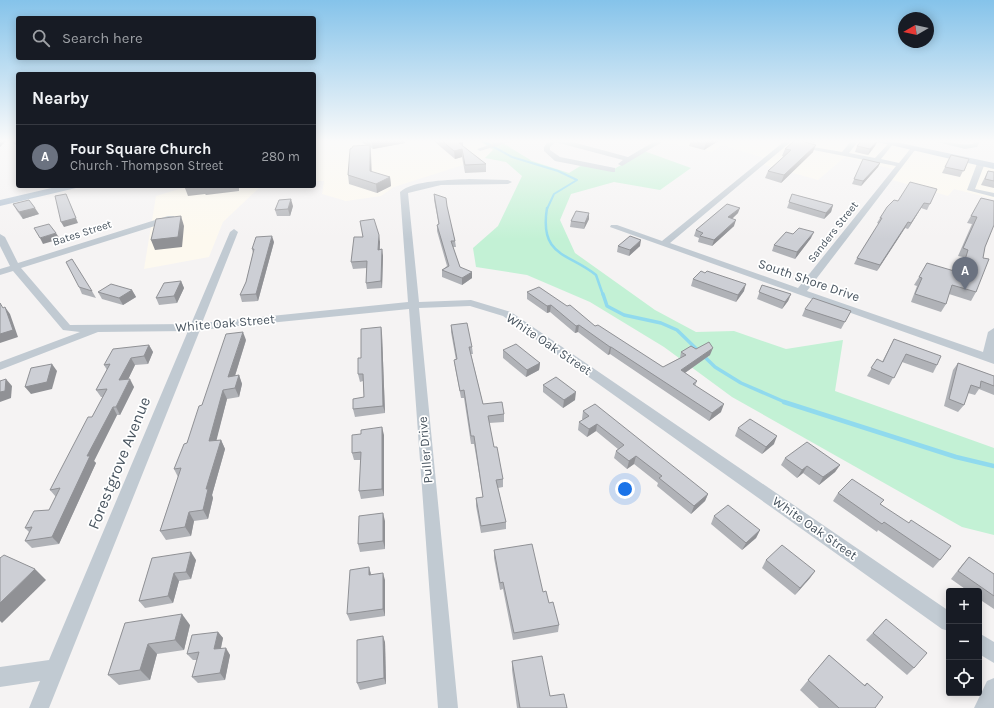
<!DOCTYPE html>
<meta charset="utf-8">
<style>
:root{--surface:#171b24;--page:#242831;--text:#f1f3f6;--muted:#9ea1a6;--line:#363941;--accent:#1a73e8}
body{margin:0;font-family:Karla,sans-serif;background:var(--page);color:var(--text)}
.controls{position:absolute;right:12px;bottom:12px;display:grid;overflow:hidden;border-radius:4px;box-shadow:0 2px 10px #0003}
.controls button{width:36px;height:36px;display:grid;place-items:center;padding:0;border:0;border-bottom:1px solid var(--line);background:var(--surface);color:var(--text);font:20px sans-serif}
.compass{position:absolute;left:898px;top:12px;width:36px;height:36px;border-radius:50%;background:var(--surface);box-shadow:0 2px 10px #0003;rotate:261deg}
.you{position:absolute;left:625px;top:489px;width:14px;height:14px;margin:-10px;border:3px solid #fff;border-radius:50%;background:#1a73e8;box-shadow:0 0 0 6px #1a73e833}
.badge{display:grid;place-items:center;width:26px;height:26px;border-radius:50%;background:var(--accent);color:#fff;font-size:13px;font-weight:700}
.pin{position:absolute;translate:-50% -33px;filter:drop-shadow(0 1px 2px #0008)}
.pin::after{content:'';position:absolute;top:21px;width:14px;height:12px;background:inherit;clip-path:polygon(0 0,100% 0,50% 100%)}
.list{margin:0;padding:0;list-style:none}
h2{display:flex;justify-content:space-between;align-items:center;height:52px;margin:0;padding:0 16px;font-size:17px}
h2 small{font-size:13px;font-weight:400;color:var(--muted)}
.list li{display:grid;grid-template-columns:26px 1fr auto;gap:12px;align-items:center;box-sizing:border-box;height:64px;padding:0 16px;border-top:1px solid var(--line)}
.list b{display:block;font-size:15px;white-space:nowrap}
.list p{margin:0;font-size:13px;white-space:nowrap;color:var(--muted)}
.list em{font-size:13px;font-style:normal;color:var(--muted)}
.icon{flex:none;width:22px;height:22px;fill:none;stroke:currentColor;stroke-width:2;stroke-linecap:round;stroke-linejoin:round}
.map{position:relative;flex:none;width:994px;height:708px;overflow:hidden}
.search{position:absolute;background:var(--surface);box-shadow:0 2px 10px #0003;left:16px;top:16px;width:300px;height:44px;display:flex;align-items:center;gap:10px;box-sizing:border-box;padding:0 14px;border-radius:4px;color:var(--muted);font-size:15px}
.panel{position:absolute;background:var(--surface);box-shadow:0 2px 10px #0003;left:16px;top:72px;width:300px;height:116px;border-radius:4px}
.map>svg:first-child{display:block}
.commercial{fill:#fdf9ef}
.green{fill:#c3f1d5}
.lines{fill:none;stroke-linecap:round;stroke-linejoin:round}
.stream-far3{stroke:#90daee;stroke-width:2}
.stream-far2{stroke:#90daee;stroke-width:2.5}
.stream-far1{stroke:#90daee;stroke-width:3.5}
.stream{stroke:#90daee;stroke-width:4.5}
.minor{fill:#c1cad2;fill-rule:evenodd}
.major{fill:#b3c2d1;fill-rule:evenodd}
.wall{fill:#b0b2b7}
.shaded-wall{fill:#909195}
.building{fill:#cdcfd5;stroke:#909195}
.labels{text-anchor:middle;dominant-baseline:central;stroke-width:3.5;stroke-linejoin:round;paint-order:stroke}
.far-street-label{font-size:11px;fill:#4a5661;stroke:#fff}
.street-label{font-size:13px;fill:#4a5661;stroke:#fff}
.near-street-label{font-size:16px;fill:#4a5661;stroke:#fff}
</style>
<div class="map">
<svg width="994" height="708" viewBox="0 0 994 708">
<rect width="100%" height="100%" fill="#f5f3f3"/>
<!-- commercial -->
<g class="commercial">
<path d="M314 140H478L493 150 485 158 394 187 381 196 346 201 322 194 324 181H314Z"/>
<path d="M873 140 994 166V199L954 189 948 196 889 179 896 170 845 157 818 180 761 164 767 159 722 145 712 152 661 141Z"/>
<path d="M189 186H261L223 222 209 257 144 269 156 196Z"/>
</g>
<!-- green -->
<path class="green" d="M478 140H498L532 161 569 173 582 165 611 171 644 151 691 168 660 190 614 182 571 194 560 220 575 253 655 310 696 332 734 331 786 349 843 340 835 391 994 448V535L962 527 732 397 664 347 590 302 527 275 476 267 473 248 498 226 522 176 506 162 485 158 493 150Z"/>
<g class="lines">
<!-- stream-far3 -->
<path class="stream-far3" d="M481 140 512 157 558 171 577 180 554 194 547 209"/>
<!-- stream-far2 -->
<path class="stream-far2" d="M547 208C539 257 569 253 596 275L603 295"/>
<!-- stream-far1 -->
<path class="stream-far1" d="M603 294 607 306 624 315 661 323 677 330 715 367 741 383 787 403"/>
<!-- stream -->
<path class="stream" d="M784 402 956 457 994 466"/>
<!-- minor -->
<g class="minor">
<path d="M505 140H516L480 151 477 149Z"/>
<path d="M549 140H565L628 157 657 140H665L622 166 618 164 623 160 555 142 550 147V150L560 157 615 168V172H612L555 161 544 151V147Z"/>
<path d="M786 140H793L670 243 798 288 896 166 798 147 796 146V144L842 152 852 140H859L849 153 875 158 890 142 893 144 881 159 899 163 911 148H915V150L807 291 983 352 988 332 994 328V364L610 227 611 225H617L662 241Z"/>
<path d="M929 140C944 140 958 146 973 144L975 140H981L977 147 965 149Z"/>
<path d="M978 161 985 163 975 189 994 193V197L967 190Z"/>
<path d="M469 179 508 180 512 182 508 184 441 185 408 193 419 302 471 300 511 312 949 611V631L942 629 503 316 470 306 419 308 458 708H438L409 309 200 330 49 708H29L40 681 0 687V667L49 660 188 331 98 332 0 370V362L80 332 63 330 13 271 0 275V269L10 266 0 246V234L5 237 18 263 168 216H174V220L21 268 70 325 191 324 230 232 234 229 238 232 202 323 408 302 400 192C413 180 451 180 469 179Z"/>
<path d="M979 633 994 642V663L979 654Z"/>
<path d="M994 678V708H974L987 681Z"/>
</g>
<!-- major -->
<g class="major">
<path d="M869 140H886L994 163V169Z"/>
<path d="M60 186H78L76 188 0 206V200Z"/>
</g>
</g>
<!-- wall -->
<g class="wall">
<path d="M10 140H18V145H16L11 142Z"/>
<path d="M359 140H405V143L373 149 370 147 371 153V172L390 177 391 186 377 193 349 184 348 175 352 148 366 145 359 141Z"/>
<path d="M435 140H460L463 142V146L486 164V172L465 173 462 157 455 159 435 142Z"/>
<path d="M691 140H720L704 150 689 146Z"/>
<path d="M801 140H817L814 143Z"/>
<path d="M878 140 875 146 868 155 855 152 857 146Z"/>
<path d="M785 149 813 152 781 183 765 178 768 171 784 157 782 156Z"/>
<path d="M863 159 880 163 878 167 861 186 852 184Z"/>
<path d="M969 159 960 177 942 173 945 167Z"/>
<path d="M988 171 994 172V188L981 185Z"/>
<path d="M937 189 927 210 921 208 908 229 905 228 877 271 854 264 857 258 879 224 877 223 880 218 898 201Z"/>
<path d="M434 194 447 207 455 241 456 247H453L460 267 472 278 462 285 442 277V270L447 266 437 231V225H439L434 200Z"/>
<path d="M792 194 833 205 831 212 824 219 787 208Z"/>
<path d="M981 198 985 247 976 292 971 301 949 294 946 304 941 312 911 302 917 286 914 285 919 277 958 273 963 257 958 256 972 224 967 223Z"/>
<path d="M13 204 39 214 23 219 17 211Z"/>
<path d="M293 206 290 216H277L275 210Z"/>
<path d="M738 213 732 219 734 226 712 246 698 242 699 238 694 236 696 230Z"/>
<path d="M589 219 584 229 570 227 571 221Z"/>
<path d="M360 221 380 242V249L383 256 382 288 367 289 366 283 367 268 353 269 351 262 363 237Z"/>
<path d="M811 238 795 259 772 251 774 245Z"/>
<path d="M274 242 258 301 242 302 240 295 246 282 253 253 252 249Z"/>
<path d="M618 246H640L629 256 617 252Z"/>
<path d="M705 273 744 291 736 302 691 286 693 279Z"/>
<path d="M181 281 184 288 177 303 159 305 156 298Z"/>
<path d="M762 285 791 294 788 301 782 309 757 299Z"/>
<path d="M79 287 92 291 96 298 82 294Z"/>
<path d="M132 290 136 297 123 305 102 299 98 292Z"/>
<path d="M527 292 595 326 663 367 680 358 681 352 696 349 710 355 685 373 697 381 695 386 721 412 709 421 610 354 608 355 578 332 575 333 550 312 547 313 527 299Z"/>
<path d="M805 309 851 311 841 329 802 316Z"/>
<path d="M451 325 472 347 473 354H471L483 404 504 414V422L489 423 494 447 503 479V487L498 488 506 522V529L481 533 476 506V498L483 497 474 444H471L464 398H461L455 367 454 360H456L451 332Z"/>
<path d="M381 327 382 334 385 413 355 417 353 409 364 397 363 381 360 382 358 374 361 358Z"/>
<path d="M894 339 937 365 933 373 902 362 889 385 867 376 877 359 882 362Z"/>
<path d="M246 340 235 376 239 375 242 384 239 397 227 399 216 440H221L225 449 212 495 213 498 208 519 194 521 191 536 166 540 160 531 178 477 174 469 187 443 202 405Z"/>
<path d="M149 345 153 352 148 364 135 365 128 379 134 387 120 415H117L94 461 96 463 59 544 32 548 25 541 29 532 25 528 49 510 56 497 50 490 92 417 103 397H101L96 390 107 370 104 365Z"/>
<path d="M503 350 540 363 539 370 526 377 503 358Z"/>
<path d="M958 363 994 376V395L979 389 975 395 968 393 964 405 958 412 944 406 953 370Z"/>
<path d="M543 385 575 400 563 408 543 392Z"/>
<path d="M583 411 708 494 705 501 691 514 657 486 658 483 634 464 627 469 614 458 616 451 618 449 596 431 587 437 578 430 579 422 583 420 582 419Z"/>
<path d="M738 428 774 444 762 454 735 436Z"/>
<path d="M361 434 384 435V496L361 499 359 491 361 460H354L352 453Z"/>
<path d="M785 458 840 465 835 472 819 485 803 473 797 478 781 465Z"/>
<path d="M838 493 881 504 940 560 933 568 878 530 877 532 833 501Z"/>
<path d="M714 516 760 530 756 538 742 550 711 524Z"/>
<path d="M385 521V549L360 552 358 544Z"/>
<path d="M494 550 543 592 559 625 558 632 513 640 503 589 500 590 494 558Z"/>
<path d="M969 557 994 574V609L979 599V591H968L951 579 962 565Z"/>
<path d="M152 558 196 560 191 579 179 581 173 603 145 608 139 601Z"/>
<path d="M766 560 815 571 810 578 795 595 762 568Z"/>
<path d="M369 567 371 574 385 580V616L350 621 347 614Z"/>
<path d="M886 619 914 668 907 675 866 640Z"/>
<path d="M125 623 190 625 184 650 157 654 150 680 119 685 108 675Z"/>
<path d="M218 632 223 638 221 648 230 655 225 680 198 683 192 677 197 660H193L187 654Z"/>
<path d="M385 642 386 684 360 690 357 683Z"/>
<path d="M829 655 864 685 867 683 875 708H819L800 690Z"/>
<path d="M512 661 550 696 567 708H517L512 670Z"/>
</g>
<!-- shaded-wall -->
<g class="shaded-wall">
<path d="M0 140H7L0 147Z"/>
<path d="M14 140H18V145H16Z"/>
<path d="M371 140H405V143L373 149Z"/>
<path d="M709 140H720L704 150 706 142Z"/>
<path d="M878 140 875 146 868 155 870 149Z"/>
<path d="M463 142V150H462V157L455 159 454 151 459 143Z"/>
<path d="M370 145 371 153 372 180 370 171Z"/>
<path d="M816 145 813 152 781 183 784 175Z"/>
<path d="M880 163 878 167 861 186 863 181Z"/>
<path d="M390 177 391 186 377 193 376 184Z"/>
<path d="M198 186H239V191L206 195 205 194 188 196 185 188Z"/>
<path d="M66 194 78 223 64 227 61 222Z"/>
<path d="M291 199 293 206 290 216 288 209Z"/>
<path d="M924 203 921 208 908 229 911 223Z"/>
<path d="M833 205 831 212 824 219 826 213Z"/>
<path d="M35 208 39 214 23 219 19 212Z"/>
<path d="M740 208 738 213 727 223 728 217Z"/>
<path d="M589 213V219L584 229 585 223Z"/>
<path d="M181 216 184 226 182 247 155 250 151 240Z"/>
<path d="M736 220 734 226 712 246 714 240Z"/>
<path d="M908 222 905 228 877 271 880 265Z"/>
<path d="M814 232 811 238 795 259 797 252Z"/>
<path d="M56 233 60 239 43 244 40 238Z"/>
<path d="M379 235 380 242 379 256 378 250Z"/>
<path d="M272 236 274 242 258 301 256 294Z"/>
<path d="M641 240 640 246 629 256 630 250Z"/>
<path d="M382 249 383 256 382 288 381 281Z"/>
<path d="M472 272V278L462 285V278Z"/>
<path d="M181 281 184 288 177 303 174 296Z"/>
<path d="M746 284 744 291 736 302 738 295Z"/>
<path d="M132 290 136 297 123 305 119 298Z"/>
<path d="M791 294 788 301 782 309 785 302Z"/>
<path d="M551 305 550 312 547 313V306Z"/>
<path d="M5 307 10 314 18 337 0 343V334L6 312Z"/>
<path d="M579 325 578 332 575 333 576 326Z"/>
<path d="M381 327 382 334 385 413 383 406Z"/>
<path d="M243 332 246 340 232 385 228 377Z"/>
<path d="M149 345 153 352 148 364 144 356Z"/>
<path d="M610 347H611L610 354 608 355Z"/>
<path d="M713 348 710 355 679 377 681 370Z"/>
<path d="M131 358 135 365 124 388 119 380Z"/>
<path d="M540 363 539 370 526 377 527 370Z"/>
<path d="M52 364 57 371 52 389 31 394 25 387Z"/>
<path d="M239 375 242 384 239 397 235 388Z"/>
<path d="M6 379 12 386 11 398 0 402V392Z"/>
<path d="M130 379 134 387 120 415 116 407Z"/>
<path d="M223 390 227 399 214 450 209 441Z"/>
<path d="M576 392 575 400 563 408 564 400Z"/>
<path d="M724 404 721 412 709 421 712 413Z"/>
<path d="M113 407 117 415 94 461 96 463 59 544 52 537 87 456Z"/>
<path d="M597 424 596 431 587 437 589 429Z"/>
<path d="M382 427 384 435V496L382 489Z"/>
<path d="M777 436 774 444 762 454 766 447Z"/>
<path d="M221 440 225 449 212 495 213 498 208 519 203 510 206 489Z"/>
<path d="M636 456 634 464 627 469 629 461Z"/>
<path d="M840 465 835 472 819 485 823 477Z"/>
<path d="M807 466 803 473 797 478 802 470Z"/>
<path d="M708 494 705 501 691 514 694 506Z"/>
<path d="M189 512 194 521 191 536 185 527Z"/>
<path d="M383 513 385 521V549L383 541Z"/>
<path d="M760 530 756 538 742 550 746 543Z"/>
<path d="M191 552 196 560 191 579 186 572Z"/>
<path d="M369 567 371 575H369Z"/>
<path d="M35 569 46 580 2 623 0 621V603Z"/>
<path d="M815 571 810 578 795 595 800 588Z"/>
<path d="M174 573 179 581 173 603 168 596Z"/>
<path d="M383 573 385 580V616L383 609Z"/>
<path d="M182 614 190 625 184 650 175 640Z"/>
<path d="M218 632 223 638 219 656 214 649Z"/>
<path d="M383 636 385 642 386 684 384 678Z"/>
<path d="M148 644 157 654 150 680 140 670Z"/>
<path d="M226 648 230 655 225 680 220 673Z"/>
</g>
<!-- building -->
<g class="building">
<path d="M441 140H460L463 142 459 143 486 164 465 165 462 149 454 151Z"/>
<path d="M699 140H709L706 142Z"/>
<path d="M795 140H798L816 145 784 175 768 171 791 150 785 149Z"/>
<path d="M862 140H878L870 149 857 146Z"/>
<path d="M370 145V171L390 177 376 184 348 175 350 149 352 148 353 146Z"/>
<path d="M951 155 969 159 964 171 945 167Z"/>
<path d="M863 159 880 163 863 181 854 179Z"/>
<path d="M988 171 994 172V181L985 179Z"/>
<path d="M910 182 937 189 930 204 924 203 911 223 908 222 880 265 857 258 882 218H880L887 207 894 200 898 201Z"/>
<path d="M185 186H198L185 188Z"/>
<path d="M66 194 76 218 61 222 55 196Z"/>
<path d="M434 194 446 198 447 206 455 241H451L460 267 472 272 462 278 442 270 449 266 437 225 439 224Z"/>
<path d="M792 194 833 205 826 213 789 202Z"/>
<path d="M981 198 994 201V225L985 247 983 258 989 259 976 292 952 285 946 304 915 294 922 278 919 277 927 263 961 273 968 250 963 248 977 217 971 216Z"/>
<path d="M291 199 288 209 275 210 279 200Z"/>
<path d="M29 200 35 208 19 212 13 204Z"/>
<path d="M727 204 740 208 728 217 736 220 714 240 700 236 703 233 696 230Z"/>
<path d="M576 211 589 213 585 223 571 221Z"/>
<path d="M181 216 178 237 151 240 156 219Z"/>
<path d="M374 219 379 235 378 250 382 249 381 281 366 283 367 261 351 262 354 237H363L360 221Z"/>
<path d="M49 224 56 233 40 238 34 228Z"/>
<path d="M799 228 814 232 797 252 774 245 786 232 793 234Z"/>
<path d="M272 236 256 294 240 295 246 282 254 249H252L256 237Z"/>
<path d="M630 236 641 240 630 250 618 246Z"/>
<path d="M72 259 92 291 79 287 66 262Z"/>
<path d="M701 271 705 273 707 271 746 284 738 295 693 279Z"/>
<path d="M181 281 174 296 156 298 164 283Z"/>
<path d="M111 284 132 290 119 298 98 292Z"/>
<path d="M762 285 791 294 785 302 759 292Z"/>
<path d="M539 287 567 306 570 305 595 326 598 325 663 367 686 355 681 352 691 346 696 349 709 342 713 348 681 370 697 381 693 384 724 404 712 413 611 347H610L579 325 576 326 551 305 547 306 527 292Z"/>
<path d="M813 298 851 311 845 322 805 309Z"/>
<path d="M0 303 3 308 5 307 13 330 0 334Z"/>
<path d="M467 323 472 347H469L483 404 502 402 504 414 488 416 494 447H497L503 479 496 480 506 522 481 526 476 498 483 497 474 436H471L464 390 460 391 454 360 457 359 451 325Z"/>
<path d="M381 327 383 406 353 409V399L364 397 363 374H358V358H361V329Z"/>
<path d="M243 332 228 377 239 375 235 388 223 390 209 441 221 440 206 489H208L203 510 189 512 185 527 160 531 181 468 174 469 184 444 187 443 199 406 202 405 226 334Z"/>
<path d="M894 339 941 356 937 365 906 354 894 378 871 368 877 359 883 362Z"/>
<path d="M516 344 540 363 527 370 503 350Z"/>
<path d="M149 345 144 356 131 358 119 380 130 379 116 407H113L87 456H90L52 537 25 541 32 527 25 528 34 511 49 510 60 488 50 490 88 417H92L107 389 96 390 110 364 104 365 113 349Z"/>
<path d="M958 363 994 376V386L981 381 980 388 971 385 964 405 949 399Z"/>
<path d="M52 364 47 382 25 387 31 368Z"/>
<path d="M556 377 576 392 564 400 543 385Z"/>
<path d="M6 379 5 391 0 392V381Z"/>
<path d="M595 404 708 494 694 506 659 478 662 476 636 456 629 461 616 451 624 445 597 424 589 429 579 422 589 416 583 411Z"/>
<path d="M750 419 777 436 766 447 738 428Z"/>
<path d="M382 427V489L359 491 361 452 352 453V435L361 434V430Z"/>
<path d="M807 442 840 465 823 477 807 466 802 470 785 458Z"/>
<path d="M852 479 884 500 880 504 909 523 911 520 951 546 940 560 884 522 882 524 838 493Z"/>
<path d="M728 505 760 530 746 543 714 516Z"/>
<path d="M383 513V541L358 544 359 516Z"/>
<path d="M532 544 543 592 546 591 549 603 553 602 559 625 514 633 503 582 500 583 494 550Z"/>
<path d="M782 545 815 571 800 588 766 560Z"/>
<path d="M191 552 186 572 174 573 168 596 139 601 152 558Z"/>
<path d="M4 555 35 569 0 603V558Z"/>
<path d="M969 557 994 574V596L958 571Z"/>
<path d="M369 567V575L383 573V609L347 614 350 570Z"/>
<path d="M182 614 175 640 148 644 140 670 108 675 125 623Z"/>
<path d="M886 619 927 653 914 668 873 633Z"/>
<path d="M218 632 214 649 226 648 220 673 192 677 199 652 187 654 192 635Z"/>
<path d="M383 636 384 678 357 683V640Z"/>
<path d="M829 655 865 686 867 683 883 697 875 708H839L808 680Z"/>
<path d="M542 656 550 696 564 694 567 708H520L512 661Z"/>
</g>
<!-- sky -->
<linearGradient id="sky" x2="0" y2="1"><stop stop-color="#85c3ea"/><stop offset="0.59" stop-color="#fafafa"/><stop offset="1" stop-color="#fafafa" stop-opacity="0"/></linearGradient>
<rect width="994" height="239" fill="url(#sky)"/>
<g class="labels">
<!-- far-street labels -->
<g class="far-street-label">
<text transform="translate(833 232) rotate(-52)">Sanders Street</text>
<text transform="translate(82 233) rotate(-18)">Bates Street</text>
</g>
<!-- street labels -->
<g class="street-label">
<text transform="translate(809 280) rotate(19)">South Shore Drive</text>
<text transform="translate(225 323) rotate(-5)">White Oak Street</text>
<text transform="translate(549 344) rotate(34)">White Oak Street</text>
<text transform="translate(425 450) rotate(-95)">Puller Drive</text>
<text transform="translate(815 528) rotate(35)">White Oak Street</text>
</g>
<!-- near-street labels -->
<g class="near-street-label">
<text transform="translate(119 463) rotate(-68)">Forestgrove Avenue</text>
</g>
</g>
</svg>
<div class="controls">
<button>+</button>
<button>−</button>
<button><svg class="icon" aria-label="locate" viewBox="0 0 24 24"><circle cx="12" cy="12" r="6"/><path d="M12 2v4M12 18v4M2 12h4M18 12h4"/></svg></button>
</div>
<svg class="compass" viewBox="-18 -18 36 36"><path d="M0-13l5 13h-10z" fill="#e53935"/><path d="M0 13l5-13h-10z" fill="#9ea1a6"/></svg>
<div class="you"></div>
<div class="pin badge" style="left:965px;top:290px;background:#6b7280">A</div>
<div class="search"><svg class="icon" aria-label="search" viewBox="0 0 24 24"><circle cx="10" cy="10" r="6"/><path d="M15 15l6 6"/></svg>Search here</div>
<section class="panel">
<h2>Nearby<small></small></h2>
<ul class="list">
<li><span class="badge" style="background:#6b7280">A</span><div><b>Four Square Church</b><p>Church · Thompson Street</p></div><em>280 m</em></li>
</ul>
</section>
</div>
